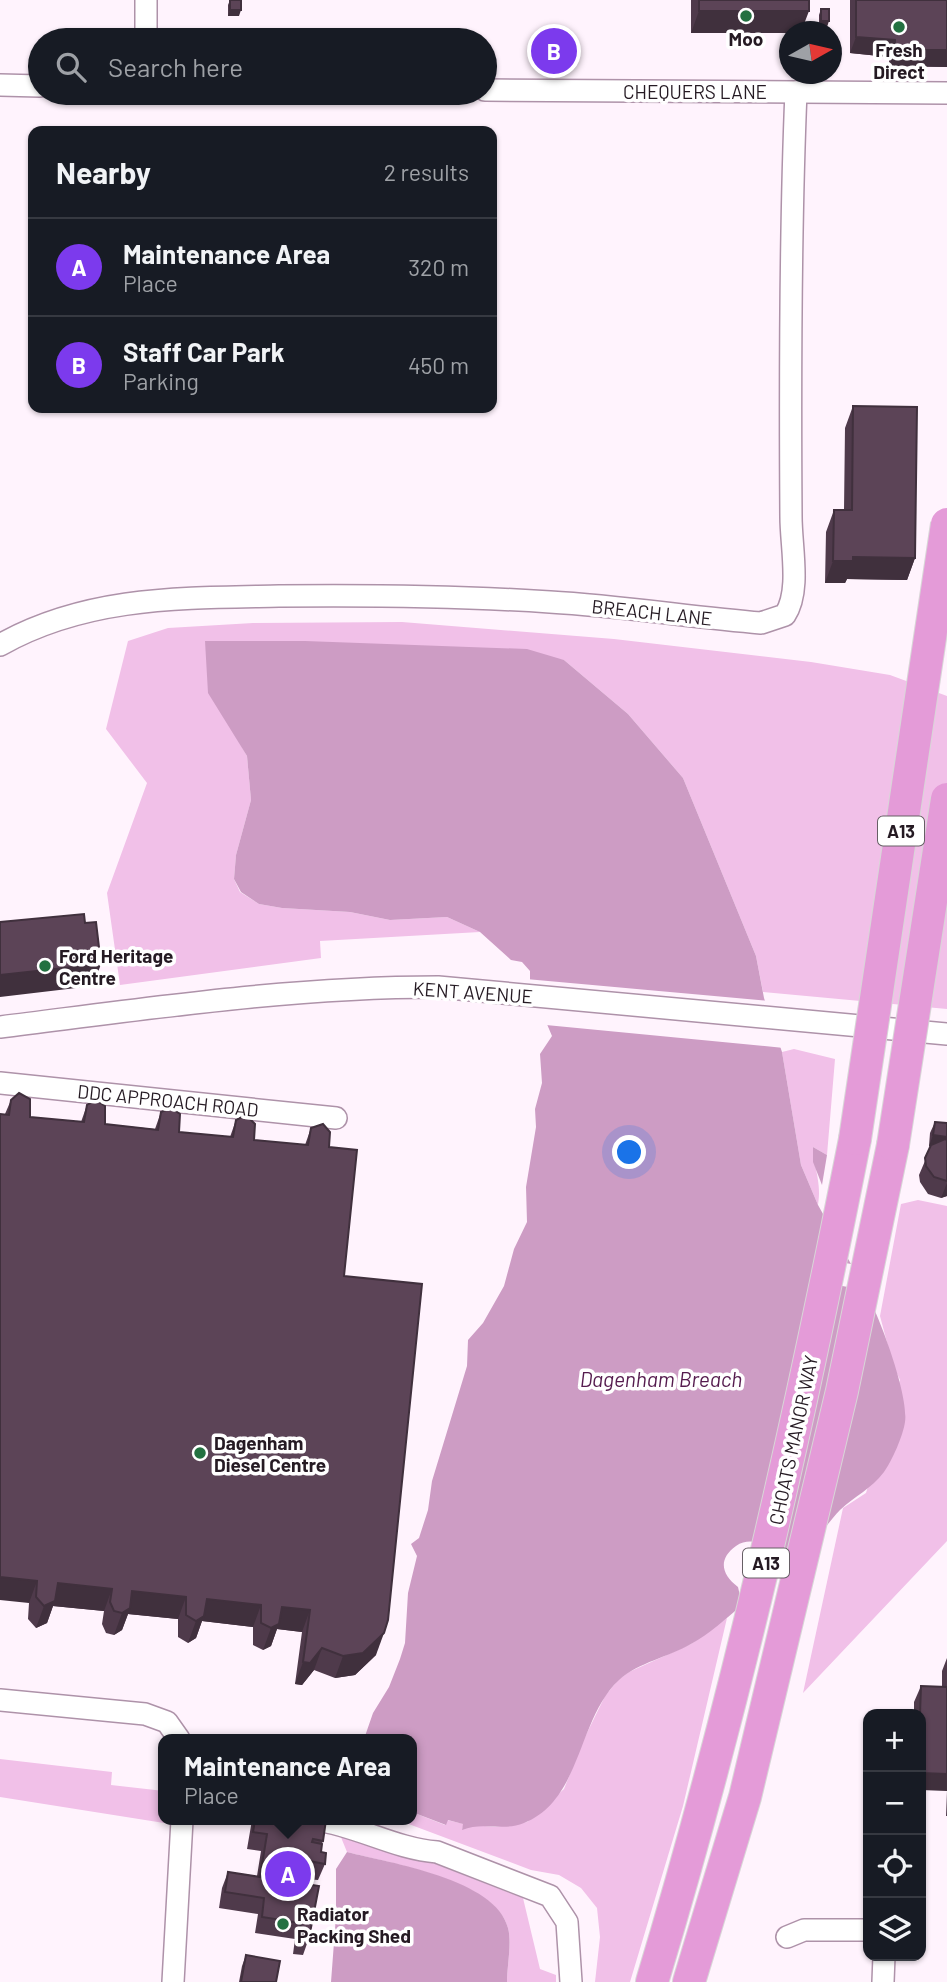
<!DOCTYPE html>
<meta charset="utf-8">
<style>
:root{--surface:#171b24;--page:#242831;--text:#f1f3f6;--muted:#9ea1a6;--line:#363941;--accent:#7c3aed}
body{margin:0;font-family:Barlow,sans-serif;background:var(--page);color:var(--text)}
.controls{position:absolute;right:21px;bottom:21px;display:grid;overflow:hidden;border-radius:14px;box-shadow:0 2px 5px #0004}
.controls button{width:63px;height:63px;display:grid;place-items:center;padding:0;border:0;border-bottom:2px solid var(--line);background:var(--surface);color:var(--text);font:35px sans-serif}
.compass{position:absolute;left:779px;top:21px;width:63px;height:63px;border-radius:50%;background:var(--surface);box-shadow:0 2px 5px #0004;rotate:82deg}
.you{position:absolute;left:630px;top:1153px;width:24px;height:24px;margin:-18px;border:5px solid #fff;border-radius:50%;background:#1a73e8;box-shadow:0 0 0 10px #1a73e833}
.badge{display:grid;place-items:center;width:46px;height:46px;border-radius:50%;background:var(--accent);color:#fff;font-size:23px;font-weight:700}
.pin{position:absolute;translate:-50% -50%;border:4px solid #fff;box-shadow:0 2px 7px #0006}
.popup{position:absolute;left:158px;top:1734px;width:259px;height:91px;box-sizing:border-box;display:grid;place-content:center;border-radius:14px;background:var(--surface);filter:drop-shadow(0 2px 5px #0005);font-size:23px;white-space:nowrap;color:var(--muted)}
.popup b{font-size:26px;color:var(--text)}
.popup::after{content:'';position:absolute;left:50%;top:100%;margin-left:-14px;border:14px solid transparent;border-top-color:var(--surface)}
.list{margin:0;padding:0;list-style:none}
h2{display:flex;justify-content:space-between;align-items:center;height:91px;margin:0;padding:0 28px;font-size:30px}
h2 small{font-size:23px;font-weight:400;color:var(--muted)}
.list li{display:grid;grid-template-columns:46px 1fr auto;gap:21px;align-items:center;box-sizing:border-box;height:98px;padding:0 28px;border-top:2px solid var(--line)}
.list b{display:block;font-size:26px;white-space:nowrap}
.list p{margin:0;font-size:23px;white-space:nowrap;color:var(--muted)}
.list em{font-size:23px;font-style:normal;color:var(--muted)}
.icon{flex:none;width:38px;height:38px;fill:none;stroke:currentColor;stroke-width:2;stroke-linecap:round;stroke-linejoin:round}
.map{position:relative;flex:none;width:947px;height:1982px;overflow:hidden}
.search{position:absolute;background:var(--surface);box-shadow:0 2px 5px #0004;left:28px;top:28px;width:469px;height:77px;display:flex;align-items:center;gap:18px;box-sizing:border-box;padding:0 24px;border-radius:38px;color:var(--muted);font-size:26px}
.panel{position:absolute;background:var(--surface);box-shadow:0 2px 5px #0004;left:28px;top:126px;width:469px;height:287px;border-radius:14px}
.map>svg:first-child{display:block}
.green{fill:#f1c0e8}
.water{fill:#cd9cc4}
.pier{fill:#fff3fd}
.lines{fill:none;stroke-linecap:round;stroke-linejoin:round}
.minor-casing{stroke:#ae92a9;stroke-width:24}
.highway-casing{stroke:#d8d6d7;stroke-width:34}
.minor{stroke:#fff;stroke-width:21}
.highway{stroke:#e49bd8;stroke-width:32}
.highway-bridge-casing{stroke:#d8d6d7;stroke-width:34;stroke-linecap:butt}
.highway-bridge{stroke:#e49bd8;stroke-width:32}
.wall{fill:#4f3a4b}
.shaded-wall{fill:#40303d}
.building{fill:#5c4457;stroke:#40303d;stroke-width:2}
.poi-dot{fill:#237141;stroke:#fff;stroke-width:2.5}
.labels{text-anchor:middle;dominant-baseline:central;stroke-width:7;stroke-linejoin:round;paint-order:stroke}
.shield{fill:#fff;stroke:#665f65;stroke-width:2}
.shield-label{font-size:18px;font-weight:bold;fill:#251a23}
.poi-label{font-size:19px;font-weight:bold;fill:#251a23;stroke:#fff;text-anchor:start}
.street-label{font-size:19px;fill:#251a23;stroke:#fff}
.water-label{font-size:21px;font-style:italic;fill:#551b4e;stroke:#fff}
</style>
<div class="map">
<svg width="947" height="1982" viewBox="0 0 947 1982">
<rect width="100%" height="100%" fill="#fff3fd"/>
<!-- green -->
<g class="green">
<path d="M402 622 614 639 811 662 890 675 947 696V1009L763 992 756 956 683 778 628 714 564 660 248 641H205L239 742 247 756 251 800 236 855 234 879 240 892 259 904 282 908 350 912 390 920 447 917 480 932 320 941 321 958 120 985 107 893 147 783 106 729 128 641 168 628 253 623Z"/>
<path d="M794 1049 835 1059 827 1155 813 1147C814 1168 822 1184 818 1205L801 1165 782 1052Z"/>
<path d="M918 1200 947 1206V1541L803 1693 843 1508 866 1493 900 1380 893 1365 880 1316 901 1204Z"/>
<path d="M727 1618 683 1806 630 1982H595L600 1937 597 1908 581 1888 559 1875 531 1870 398 1820H412V1812L445 1825 447 1820 464 1824 462 1829 474 1825 495 1827 527 1822 564 1789 584 1739 605 1696 618 1680 629 1672 691 1644Z"/>
<path d="M0 1759 112 1772 111 1785 164 1791V1823L0 1797Z"/>
<path d="M336 1825 523 1898 540 1969 556 1975V1982H507C507 1966 512 1943 508 1928 496 1880 388 1863 347 1852Z"/>
</g>
<!-- water -->
<g class="water">
<path d="M205 641H305L527 649 564 660 628 714 683 778 756 956 764 998 782 1052 801 1165 818 1205 851 1264 818 1258 814 1281 865 1290C879 1315 909 1395 905 1422 903 1436 892 1461 884 1472 871 1489 855 1496 840 1510 829 1521 817 1541 803 1548 780 1560 758 1531 736 1546 718 1559 721 1574 738 1587L742 1605C726 1619 709 1634 691 1644 669 1657 639 1662 619 1680 577 1719 582 1800 524 1823 502 1832 483 1821 462 1830L463 1824 448 1820 446 1825 412 1812V1739H364L373 1713 389 1687 400 1659 405 1643 408 1593 417 1556 411 1544 419 1538 428 1510 432 1481 467 1366 468 1340 483 1323 504 1286 514 1249 527 1222 526 1187 536 1127 535 1109 542 1083 540 1054 552 1036 530 984V971L522 962 511 960 480 932 447 917 390 920 350 912 282 908 259 904 241 892 234 879 236 855 251 800 247 756 208 693Z"/>
<path d="M813 1147 827 1155 822 1185 813 1162Z"/>
<path d="M347 1852C390 1863 496 1879 508 1928 512 1943 507 1966 507 1982H331L336 1916V1869Z"/>
</g>
<!-- pier -->
<path class="pier" d="M526 979 769 1001 784 1048 546 1025Z"/>
<g class="lines">
<!-- minor casing -->
<g class="minor-casing">
<g id="minor">
<path d="M146 40V0"/>
<path d="M0 85 40 86"/>
<path d="M485 90 947 93"/>
<path d="M0 645C87 596 182 598 279 596 369 595 459 596 550 602 620 606 690 617 761 623L785 615C801 591 791 547 791 517 790 375 790 233 796 92"/>
<path d="M0 1027C145 1009 291 987 438 987L947 1034"/>
<path d="M0 1083 336 1118"/>
<path d="M0 1700 145 1714 167 1722 179 1739"/>
<path d="M317 1820C358 1826 396 1849 437 1852L550 1896 567 1922 571 1982"/>
<path d="M787 1937 804 1930H868"/>
<path d="M173 1982 182 1820"/>
<path d="M883 1982 884 1956"/>
</g>
</g>
<!-- highway casing -->
<g class="highway-casing">
<g id="highway">
<path d="M652 1982C736 1704 799 1423 855 1139"/>
<path d="M689 1982 745 1797 842 1391 893 1145"/>
</g>
</g>
<!-- minor -->
<use href="#minor" class="minor"/>
<!-- highway -->
<use href="#highway" class="highway"/>
<!-- highway-bridge casing -->
<g class="highway-bridge-casing">
<g id="highway-bridge">
<path d="M855 1139 947 524"/>
<path d="M893 1145 947 799"/>
</g>
</g>
<!-- highway-bridge -->
<use href="#highway-bridge" class="highway-bridge"/>
</g>
<!-- wall -->
<g class="wall">
<path d="M230 0 239 16H228V5Z"/>
<path d="M691 0H809L789 33H691Z"/>
<path d="M850 0H947V67L889 66V57L850 53Z"/>
<path d="M821 9 827 27H819V15Z"/>
<path d="M853 406 915 558 907 580 847 579 845 583H825L826 532 834 510H844L845 428Z"/>
<path d="M11 1100 30 1117 81 1122 87 1105 105 1124 155 1129 161 1112 179 1132 230 1137 236 1120 254 1140 305 1145 311 1128 329 1147 344 1276 376 1655 355 1675 335 1678 314 1670 302 1685 295 1684 302 1632 277 1629 271 1646 263 1650 253 1645V1627L202 1621 196 1638 188 1643 178 1637V1619L128 1614 122 1630 114 1635 106 1633 102 1624 104 1611 53 1606 47 1623 36 1628 28 1619 29 1603 5 1114Z"/>
<path d="M935 1122 947 1123V1196L941 1198 928 1194 920 1182 919 1175 931 1147 929 1146 930 1133Z"/>
<path d="M947 1658V1816H946L947 1791 921 1714H914V1702L921 1686 942 1687V1671Z"/>
<path d="M252 1820H326L321 1852 325 1864 318 1880 306 1879V1884L309 1938 303 1955 293 1954 295 1939 255 1933 258 1914 219 1908 222 1888 228 1872 257 1876 261 1851 247 1849Z"/>
<path d="M246 1955 276 1982H239L242 1966Z"/>
</g>
<!-- shaded-wall -->
<g class="shaded-wall">
<path d="M230 10H241L239 16H228Z"/>
<path d="M699 11H809L801 32H789V33H691Z"/>
<path d="M821 21H829L827 27H819Z"/>
<path d="M856 37 895 40 889 57 850 53Z"/>
<path d="M895 50H947V67L889 66Z"/>
<path d="M853 557 915 558 907 580 847 579 845 583H825L833 561Z"/>
<path d="M101 964 93 986 0 997V975Z"/>
<path d="M933 1135 947 1137V1149L929 1146Z"/>
<path d="M947 1183V1196L941 1198Z"/>
<path d="M0 1577 37 1581 29 1603 0 1600Z"/>
<path d="M58 1583 112 1589 104 1611 53 1606 47 1623 36 1628 44 1606Z"/>
<path d="M132 1591 186 1597 178 1619 128 1614 122 1630 114 1635 122 1613Z"/>
<path d="M207 1599 261 1605 253 1627 202 1621 196 1638 188 1643 196 1621Z"/>
<path d="M282 1607 310 1610 302 1632 277 1629 271 1646 263 1650 271 1628Z"/>
<path d="M384 1633 376 1655 355 1675 335 1678 343 1656Z"/>
<path d="M322 1648 314 1670 302 1685 295 1684 303 1662Z"/>
<path d="M921 1773 947 1774V1791L921 1790Z"/>
</g>
<!-- building -->
<g class="building">
<rect x="230" y="0" width="11" height="10"/>
<rect x="699" y="0" width="110" height="11"/>
<path d="M856 0H947V50H895V40L856 37Z"/>
<rect x="821" y="9" width="8" height="12"/>
<path d="M853 406 917 407 915 558 853 557V561H833L834 510H852Z"/>
<path d="M84 914 85 923 96 922 101 964 0 975V922Z"/>
<path d="M19 1093 30 1099V1117L84 1122 87 1105 96 1100 105 1106V1124L158 1130 161 1112 171 1108 180 1114 179 1132 233 1137 236 1120 246 1115 255 1124 254 1140 308 1145 311 1128 323 1124 330 1132 329 1147 357 1150 344 1276 422 1284 388 1620 384 1633 363 1653 343 1656 322 1648 310 1663 303 1662 310 1610 282 1607 279 1624 271 1628 261 1623V1605L207 1599 204 1616 196 1621 186 1615V1597L132 1591 130 1608 122 1613 114 1611 110 1602 112 1589 58 1583 55 1601 44 1606 36 1597 37 1581 0 1577V1114L9 1115 11 1100Z"/>
<path d="M935 1122 947 1123V1137L933 1135Z"/>
<path d="M945 1139 947 1140V1181L934 1177 926 1166 925 1158 931 1145Z"/>
<path d="M921 1686 947 1687V1774L921 1773V1714H920Z"/>
<path d="M255 1820H326L323 1841 313 1839 312 1842 322 1844 321 1852 326 1853 325 1864 309 1861 306 1884 319 1886 309 1938 299 1937 301 1923 262 1917 264 1898 225 1892 228 1872 260 1877 267 1834 253 1832Z"/>
<path d="M246 1955 280 1961 276 1982H241Z"/>
</g>
<!-- markers -->
<g class="poi-dot">
<circle cx="746" cy="16" r="7"/>
<circle cx="899" cy="27" r="7"/>
<circle cx="45" cy="966" r="7"/>
<circle cx="200" cy="1453" r="7"/>
<circle cx="283" cy="1924" r="7"/>
</g>
<g class="labels">
<!-- shield labels -->
<g class="shield">
<rect x="878" y="816.5" width="46" height="29" rx="5"/>
<rect x="743" y="1548.5" width="46" height="29" rx="5"/>
</g>
<g class="shield-label">
<text x="901" y="831">A13</text>
<text x="766" y="1563">A13</text>
</g>
<!-- poi labels -->
<g class="poi-label">
<text x="746" y="38" text-anchor="middle">Moo</text>
<text x="899" y="49" text-anchor="middle">Fresh<tspan x="899" dy="22">Direct</tspan></text>
<text x="59" y="955">Ford Heritage<tspan x="59" dy="22">Centre</tspan></text>
<text x="214" y="1442">Dagenham<tspan x="214" dy="22">Diesel Centre</tspan></text>
<text x="297" y="1913">Radiator<tspan x="297" dy="22">Packing Shed</tspan></text>
</g>
<!-- street labels -->
<g class="street-label">
<text x="695" y="91">CHEQUERS LANE</text>
<text transform="translate(652 612) rotate(6)">BREACH LANE</text>
<text transform="translate(473 992) rotate(4)">KENT AVENUE</text>
<text transform="translate(168 1100) rotate(6)">DDC APPROACH ROAD</text>
<text transform="translate(793 1440) rotate(-78)">CHOATS MANOR WAY</text>
</g>
<!-- water labels -->
<g class="water-label">
<text x="661" y="1378">Dagenham Breach</text>
</g>
</g>
</svg>
<div class="controls">
<button>+</button>
<button>−</button>
<button><svg class="icon" aria-label="locate" viewBox="0 0 24 24"><circle cx="12" cy="12" r="6"/><path d="M12 2v4M12 18v4M2 12h4M18 12h4"/></svg></button>
<button><svg class="icon" aria-label="layers" viewBox="0 0 24 24"><path d="M12 4l9 5-9 5-9-5zM3 14l9 5 9-5"/></svg></button>
</div>
<svg class="compass" viewBox="-18 -18 36 36"><path d="M0-13l5 13h-10z" fill="#e53935"/><path d="M0 13l5-13h-10z" fill="#9ea1a6"/></svg>
<div class="you"></div>
<div class="pin badge" style="left:288px;top:1874px">A</div>
<div class="popup"><b>Maintenance Area</b>Place</div>
<div class="pin badge" style="left:554px;top:51px">B</div>
<div class="search"><svg class="icon" aria-label="search" viewBox="0 0 24 24"><circle cx="10" cy="10" r="6"/><path d="M15 15l6 6"/></svg>Search here</div>
<section class="panel">
<h2>Nearby<small>2 results</small></h2>
<ul class="list">
<li><span class="badge">A</span><div><b>Maintenance Area</b><p>Place</p></div><em>320 m</em></li>
<li><span class="badge">B</span><div><b>Staff Car Park</b><p>Parking</p></div><em>450 m</em></li>
</ul>
</section>
</div>
